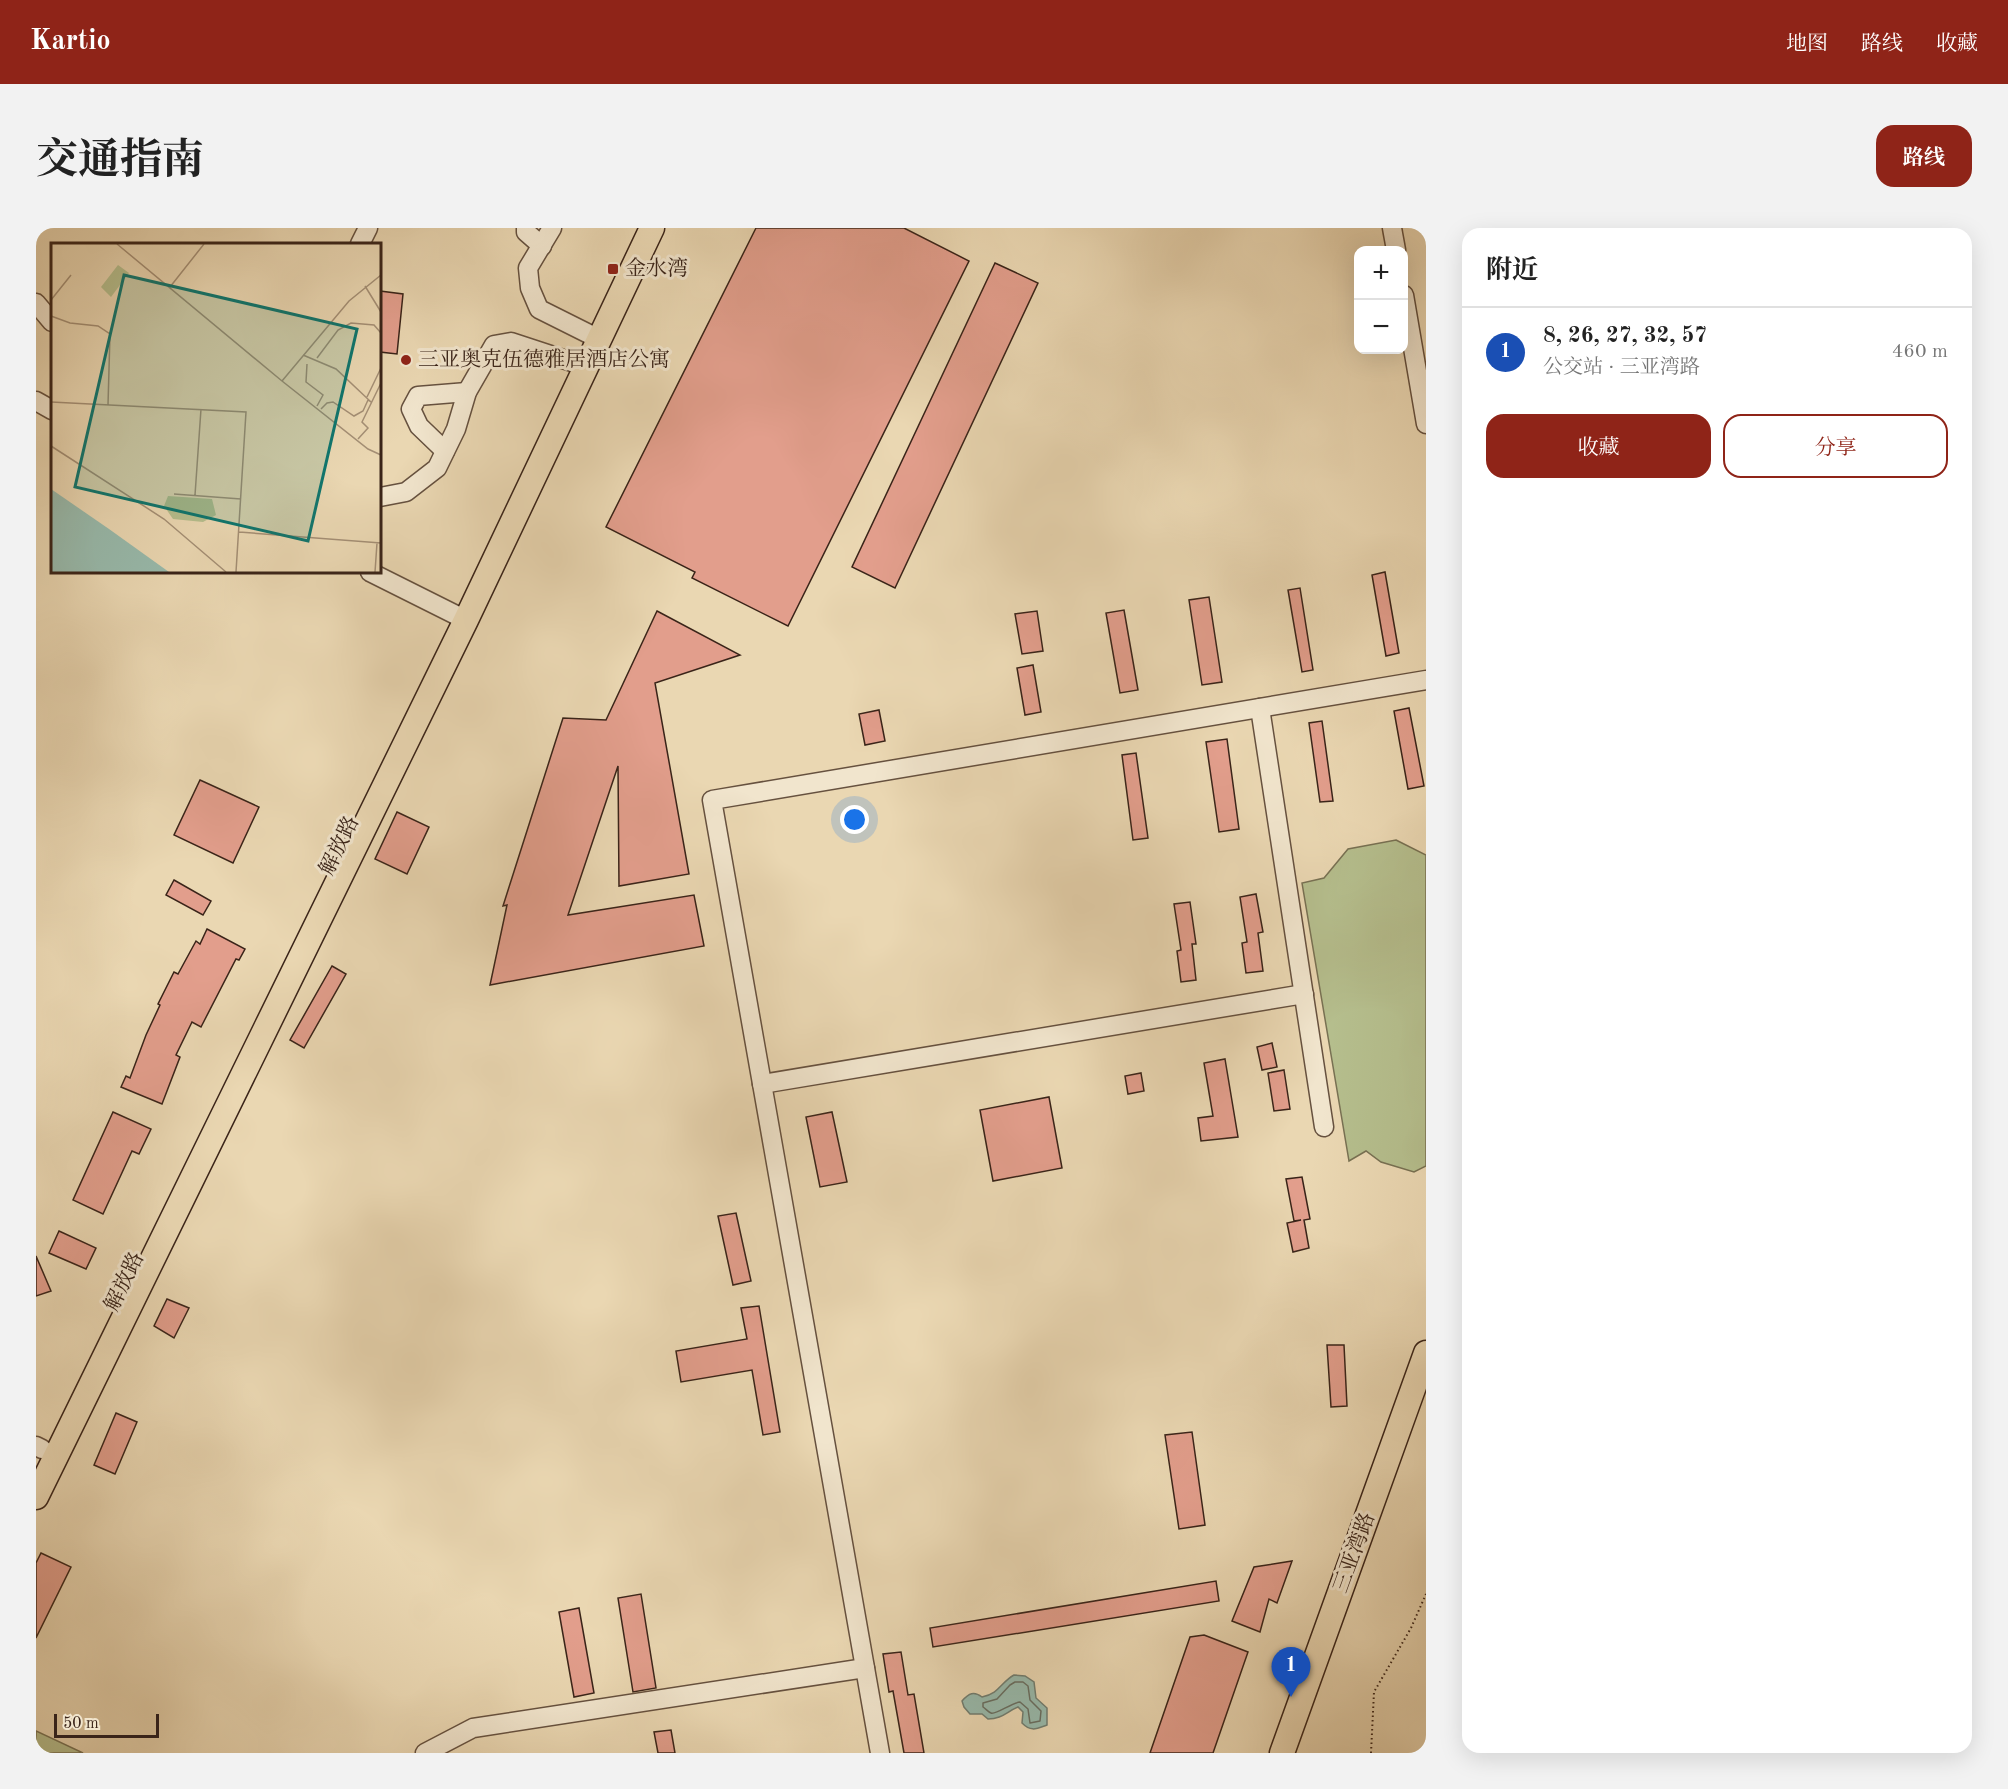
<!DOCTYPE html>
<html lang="zh">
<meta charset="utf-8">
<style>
:root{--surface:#fff;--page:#f2f2f2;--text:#222;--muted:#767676;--line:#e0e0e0;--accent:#8f2418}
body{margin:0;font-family:"Old Standard TT","Noto Serif SC",serif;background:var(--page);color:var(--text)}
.controls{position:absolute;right:18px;top:18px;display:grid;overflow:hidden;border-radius:12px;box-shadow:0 6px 24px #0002}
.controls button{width:54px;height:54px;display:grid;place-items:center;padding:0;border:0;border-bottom:2px solid var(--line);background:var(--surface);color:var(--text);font:30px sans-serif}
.scale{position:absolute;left:18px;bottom:15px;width:105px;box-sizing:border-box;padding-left:6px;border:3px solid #3a2419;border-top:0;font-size:16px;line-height:21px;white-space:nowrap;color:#3a2419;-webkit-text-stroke:4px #f1e5cd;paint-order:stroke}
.you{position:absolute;left:819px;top:592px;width:21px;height:21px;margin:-15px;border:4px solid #fff;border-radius:50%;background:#1a73e8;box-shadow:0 0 0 9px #1a73e833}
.badge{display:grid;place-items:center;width:39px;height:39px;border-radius:50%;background:var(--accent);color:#fff;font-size:20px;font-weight:700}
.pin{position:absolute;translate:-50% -50px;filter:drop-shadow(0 2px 3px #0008)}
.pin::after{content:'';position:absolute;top:32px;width:21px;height:18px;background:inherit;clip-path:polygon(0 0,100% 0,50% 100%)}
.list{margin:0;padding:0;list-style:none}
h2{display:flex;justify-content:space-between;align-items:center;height:78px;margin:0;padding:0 24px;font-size:26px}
h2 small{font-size:20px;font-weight:400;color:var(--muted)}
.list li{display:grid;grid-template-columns:39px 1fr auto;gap:18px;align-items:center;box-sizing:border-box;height:90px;padding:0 24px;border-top:2px solid var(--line)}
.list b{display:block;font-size:22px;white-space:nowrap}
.list p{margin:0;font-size:20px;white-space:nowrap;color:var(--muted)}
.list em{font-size:20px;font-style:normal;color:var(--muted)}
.actions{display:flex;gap:12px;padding:18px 24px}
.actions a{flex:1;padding:14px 0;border:2px solid var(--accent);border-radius:18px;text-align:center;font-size:21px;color:var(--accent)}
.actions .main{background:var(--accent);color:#fff}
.map{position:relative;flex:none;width:1390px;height:1525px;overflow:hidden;border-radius:18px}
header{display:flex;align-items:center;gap:36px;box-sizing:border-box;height:84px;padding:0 30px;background:var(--accent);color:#fff}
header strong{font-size:28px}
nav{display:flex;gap:33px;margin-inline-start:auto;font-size:21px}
.intro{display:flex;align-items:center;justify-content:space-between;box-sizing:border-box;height:144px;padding:0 36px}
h1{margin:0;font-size:42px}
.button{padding:15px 27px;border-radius:18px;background:var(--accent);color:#fff;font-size:21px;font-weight:700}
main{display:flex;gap:36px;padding:0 36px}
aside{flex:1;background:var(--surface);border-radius:18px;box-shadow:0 6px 24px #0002}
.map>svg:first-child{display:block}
.green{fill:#b5be8d;stroke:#787153;stroke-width:1.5}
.water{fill:#98baac;stroke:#727e71;stroke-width:1.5}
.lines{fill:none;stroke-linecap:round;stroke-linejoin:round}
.shore{stroke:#696f62;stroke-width:1.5}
.building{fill:#e29e8c;stroke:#3a2419;stroke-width:1.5}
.minor-casing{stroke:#66513f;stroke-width:21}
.major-casing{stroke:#3a2419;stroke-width:27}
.path{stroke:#3a2419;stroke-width:2;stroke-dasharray:1.5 3;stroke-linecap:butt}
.minor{stroke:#f1e5cd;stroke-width:18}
.major{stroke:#ead7b2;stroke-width:24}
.poi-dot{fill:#8f2418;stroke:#f1e5cd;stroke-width:2}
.labels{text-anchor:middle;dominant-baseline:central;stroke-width:6;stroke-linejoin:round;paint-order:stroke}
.poi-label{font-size:21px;fill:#3a2419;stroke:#f1e5cd;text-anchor:start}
.street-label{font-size:21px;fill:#3a2419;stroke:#f1e5cd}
.inset-road{fill:none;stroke:#a48f75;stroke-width:1.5}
.view{fill:#0f766e;fill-opacity:0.15;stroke:#0f766e;stroke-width:3}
.inset-edge{fill:none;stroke:#3a2419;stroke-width:3}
</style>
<header>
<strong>Kartio</strong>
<nav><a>地图</a><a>路线</a><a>收藏</a></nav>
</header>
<div class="intro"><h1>交通指南</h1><a class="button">路线</a></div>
<main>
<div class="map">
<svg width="1390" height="1525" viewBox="0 0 1390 1525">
<rect width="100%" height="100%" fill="#ead7b2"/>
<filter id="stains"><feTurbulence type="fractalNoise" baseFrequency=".00333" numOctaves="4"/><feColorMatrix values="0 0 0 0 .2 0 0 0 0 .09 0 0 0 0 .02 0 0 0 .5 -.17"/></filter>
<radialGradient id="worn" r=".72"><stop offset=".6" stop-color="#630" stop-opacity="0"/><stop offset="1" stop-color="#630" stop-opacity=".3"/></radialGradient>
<!-- green -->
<g class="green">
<path d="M1360 612 1390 627V938L1378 944 1345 934 1330 923 1313 933 1266 655 1288 650 1312 621Z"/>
<path d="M0 1503 47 1525H0Z"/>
</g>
<!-- water -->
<path class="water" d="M978 1447 989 1448 998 1454 1000 1470 1011 1480V1497C1000 1501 995 1504 986 1495L987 1484 982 1479C970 1484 966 1491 952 1491L946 1486H934L928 1479 926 1473C933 1465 938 1463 946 1469 964 1465 964 1455 978 1447Z"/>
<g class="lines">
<!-- shore -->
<path class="shore" d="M979 1454H987L992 1458 994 1472 1005 1483 1004 1493 994 1495 992 1481 984 1474C975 1475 960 1487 955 1485 952 1484 950 1481 947 1479V1475L961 1471 974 1457Z"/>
</g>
<!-- building -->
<g class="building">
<path d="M720 0H868L933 33 752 398 656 350 659 344 570 299Z"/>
<path d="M959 35 1002 55 859 360 816 339Z"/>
<path d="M344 63 367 66 361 126 344 124Z"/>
<path d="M1349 344 1363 425 1350 428 1336 347Z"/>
<path d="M1264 360 1277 442 1266 444 1252 362Z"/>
<path d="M1173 369 1186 454 1166 457 1153 372Z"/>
<path d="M1088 382 1102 462 1084 465 1070 385Z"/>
<path d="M621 383 704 427 619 455 653 646 583 658 582 538 532 687 658 667 668 718 454 757 471 677 467 678 527 490 570 492Z"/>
<path d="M1001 383 1007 423 986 426 979 386Z"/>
<path d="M997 437 1005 484 989 487 981 440Z"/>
<path d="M1373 480 1388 558 1372 561 1358 483Z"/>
<path d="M843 482 849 513 829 517 823 486Z"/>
<path d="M1286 493 1297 573 1284 574 1273 495Z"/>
<path d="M1191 511 1203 601 1183 604 1170 514Z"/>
<path d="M1100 525 1112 610 1097 612 1086 527Z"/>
<path d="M164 552 223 579 197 635 138 607Z"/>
<path d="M361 584 393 599 371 646 339 631Z"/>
<path d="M138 652 175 673 167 687 130 667Z"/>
<path d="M1220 666 1227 704 1222 705 1227 743 1210 745 1206 715 1211 714 1204 669Z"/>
<path d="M1154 674 1160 716H1156L1160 752 1145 754 1141 723 1145 722 1138 676Z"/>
<path d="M171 701 209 721 203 732 200 731 165 799 156 794 140 827 144 829 126 876 85 859 90 848 94 850 110 807 124 777 122 776 138 744 142 746 160 713 164 716Z"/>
<path d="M296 738 310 746 268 820 254 812Z"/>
<path d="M1236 815 1241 839 1226 842 1221 819Z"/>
<path d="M1189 831 1202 909 1165 913 1162 890 1177 888 1168 835Z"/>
<path d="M1248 842 1254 881 1238 883 1232 845Z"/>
<path d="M1105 845 1108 863 1092 866 1089 848Z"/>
<path d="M1013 869 1026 940 957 953 944 882Z"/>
<path d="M77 884 115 901 103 926 96 923 67 986 37 972Z"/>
<path d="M796 884 811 954 784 959 770 889Z"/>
<path d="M1266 949 1274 991 1268 992 1273 1020 1257 1024 1251 995 1265 992 1258 993 1250 951Z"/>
<path d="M700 985 715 1053 697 1057 682 988Z"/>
<path d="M23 1003 60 1020 50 1041 13 1025Z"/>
<path d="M0 1028 15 1063 0 1068Z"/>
<path d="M131 1071 153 1080 138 1110 118 1098Z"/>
<path d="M723 1078 744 1204 727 1207 716 1142 645 1154 640 1123 711 1111 705 1080Z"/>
<path d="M1291 1117H1308L1311 1178 1295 1179Z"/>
<path d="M80 1185 101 1194 79 1246 58 1237Z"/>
<path d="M1156 1204 1169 1297 1143 1301 1129 1207Z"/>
<path d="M5 1325 35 1339 0 1410V1335Z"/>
<path d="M1256 1333 1241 1375 1233 1371 1224 1404 1196 1393 1218 1339Z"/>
<path d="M1180 1353 1183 1373 897 1419 894 1400Z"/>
<path d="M605 1366 620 1460 597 1464 582 1370Z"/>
<path d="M543 1380 558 1465 538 1469 523 1384Z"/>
<path d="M1168 1407 1212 1424 1177 1525H1114L1154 1409Z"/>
<path d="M865 1424 872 1467 878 1466 888 1525H868L857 1463 853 1464 847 1426Z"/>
<path d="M635 1502 639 1525H622L618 1504Z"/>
</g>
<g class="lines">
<!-- minor casing -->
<g class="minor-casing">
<g id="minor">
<path d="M490 0V4L506 18"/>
<path d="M516 0 492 40 494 60 503 81 553 106"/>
<path d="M1356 0 1360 22"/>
<path d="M324 16 332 0"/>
<path d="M1368 67 1390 196"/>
<path d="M0 75 16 94"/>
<path d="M0 173 16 182"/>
<path d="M409 223 383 198 375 181 382 168 431 164"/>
<path d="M344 269 370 264 401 240 420 201 431 164 458 117 475 114 539 135"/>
<path d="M334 344 430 392"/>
<path d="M1224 480 1288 899"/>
<path d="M726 856 1268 766"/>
<path d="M0 1218 6 1221"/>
<path d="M389 1525 437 1500 829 1440"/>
<path d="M844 1525 676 572 1390 452"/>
</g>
</g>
<!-- major casing -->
<g class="major-casing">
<g id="major">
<path d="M0 1269 430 392 616 0"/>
<path d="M1246 1525 1390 1125"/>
</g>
</g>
<!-- path -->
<path class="path" d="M1335 1525 1338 1464 1375 1400 1390 1366"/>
<!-- minor -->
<use href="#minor" class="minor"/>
<!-- major -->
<use href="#major" class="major"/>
</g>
<!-- markers -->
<g class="poi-dot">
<rect x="571" y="35" width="12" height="12" rx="3"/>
<circle cx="370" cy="132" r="6"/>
</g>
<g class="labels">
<!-- poi labels -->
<g class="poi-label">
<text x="589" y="41">金水湾</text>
<text x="382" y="132">三亚奥克伍德雅居酒店公寓</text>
</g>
<!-- street labels -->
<g class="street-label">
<text transform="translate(304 618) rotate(-64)">解放路</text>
<text transform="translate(89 1054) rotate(-64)">解放路</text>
<text transform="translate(1319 1325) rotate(-70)">三亚湾路</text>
</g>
</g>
<!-- overview -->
<g transform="translate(15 15)">
<rect width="330" height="330" fill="#ead7b2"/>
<path d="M67 22 78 30 60 54 50 44ZM117 253 161 256 165 272 152 279 122 276 113 263Z" fill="#b5be8d"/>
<path d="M0 246 58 286 118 329H0Z" fill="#98baac"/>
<path class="inset-road" d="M66 1 231 138 317 206 330 212M314 43 330 69M119 44 153 1M0 57 20 32M0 73 19 80 47 83 59 91 57 162M252 112 285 126 320 159 317 157 312 168 303 173 282 159 276 160 270 166M266 115 287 87 300 80 323 82 330 90M256 121 255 139 272 152 266 163M231 138 298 58 330 32M316 154 330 125M0 159 195 169 185 329M307 196 317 185 311 179 330 140M0 203 113 276 175 329M123 251 190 256M144 252 150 166M188 289 330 300M324 329 326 300"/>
<path class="view" d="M73 32 306 86 257 298 24 244Z"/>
<rect width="330" height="330" class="inset-edge"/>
</g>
<rect width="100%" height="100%" filter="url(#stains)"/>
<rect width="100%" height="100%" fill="url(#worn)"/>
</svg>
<div class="controls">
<button>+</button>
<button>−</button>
</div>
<div class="scale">50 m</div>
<div class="you"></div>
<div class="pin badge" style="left:1255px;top:1469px;background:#1a4fb4">1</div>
</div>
<aside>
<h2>附近<small></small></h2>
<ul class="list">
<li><span class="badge" style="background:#1a4fb4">1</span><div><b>8, 26, 27, 32, 57</b><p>公交站 · 三亚湾路</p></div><em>460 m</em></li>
</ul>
<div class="actions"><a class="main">收藏</a><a>分享</a></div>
</aside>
</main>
